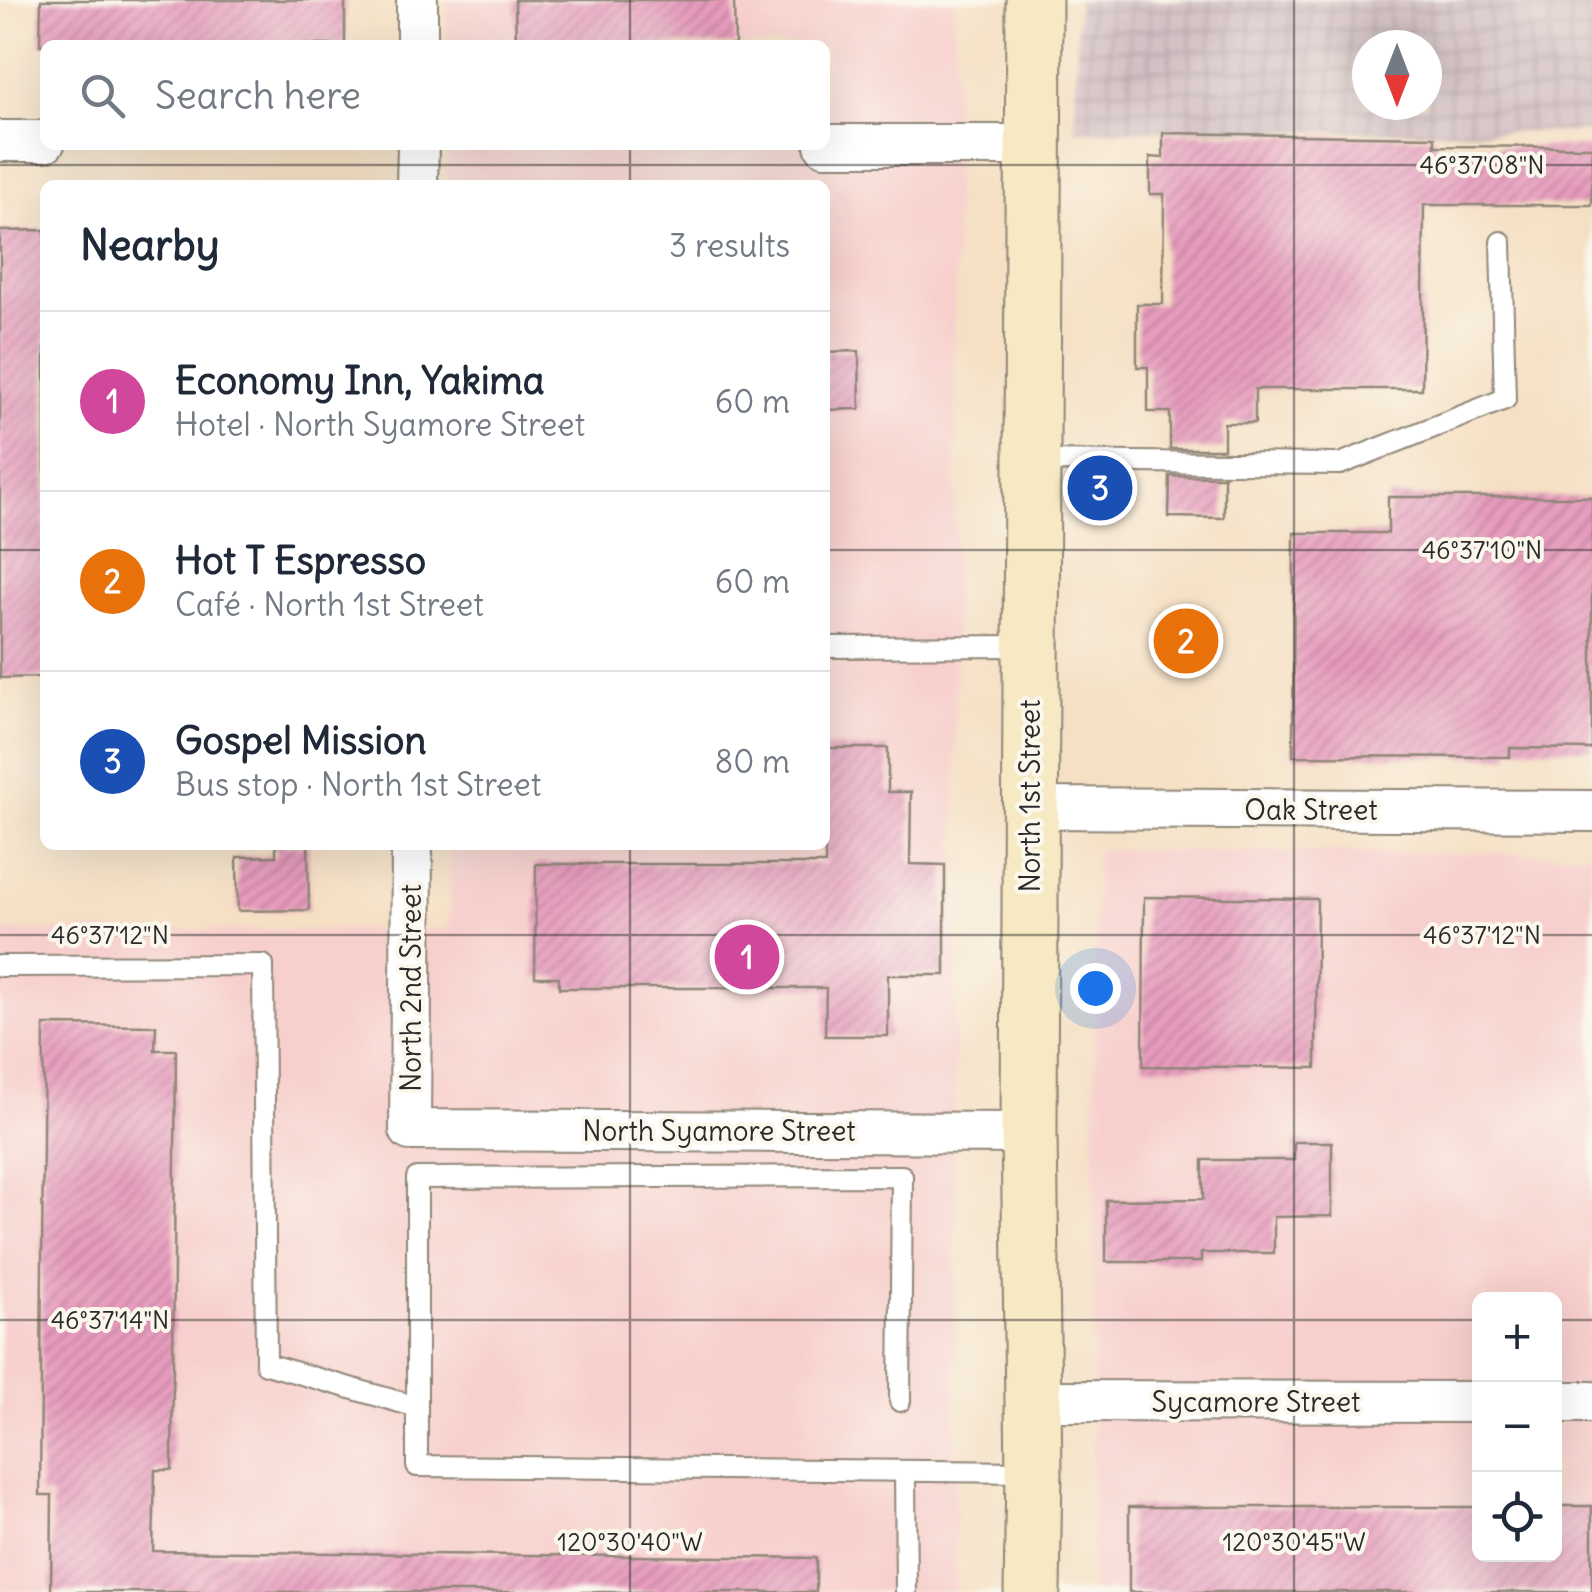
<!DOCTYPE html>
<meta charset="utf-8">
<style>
:root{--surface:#fff;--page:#f2f2f3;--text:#1f2937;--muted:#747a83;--line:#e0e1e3;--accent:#1a73e8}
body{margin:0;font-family:Delius,sans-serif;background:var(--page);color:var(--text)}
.controls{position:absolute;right:30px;bottom:30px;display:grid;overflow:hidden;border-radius:15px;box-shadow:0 10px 40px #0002}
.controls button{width:90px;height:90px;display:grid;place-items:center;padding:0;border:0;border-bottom:2px solid var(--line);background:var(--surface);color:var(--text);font:50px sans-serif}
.compass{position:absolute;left:1352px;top:30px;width:90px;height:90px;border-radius:50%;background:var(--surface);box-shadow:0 10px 40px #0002;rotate:180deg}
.you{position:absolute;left:1095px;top:988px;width:35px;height:35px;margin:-25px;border:8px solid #fff;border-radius:50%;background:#1a73e8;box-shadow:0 0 0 15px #1a73e833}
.badge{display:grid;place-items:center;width:65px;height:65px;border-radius:50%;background:var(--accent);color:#fff;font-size:32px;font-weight:700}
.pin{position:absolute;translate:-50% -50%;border:5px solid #fff;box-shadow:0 2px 10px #0006}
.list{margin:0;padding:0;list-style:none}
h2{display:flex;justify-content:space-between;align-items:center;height:130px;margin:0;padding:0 40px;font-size:42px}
h2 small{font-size:32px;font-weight:400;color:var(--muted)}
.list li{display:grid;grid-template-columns:65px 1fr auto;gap:30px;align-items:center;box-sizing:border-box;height:180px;padding:0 40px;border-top:2px solid var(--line)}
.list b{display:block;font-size:38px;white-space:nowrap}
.list p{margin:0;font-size:32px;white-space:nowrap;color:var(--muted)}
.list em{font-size:32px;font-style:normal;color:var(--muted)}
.icon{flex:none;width:55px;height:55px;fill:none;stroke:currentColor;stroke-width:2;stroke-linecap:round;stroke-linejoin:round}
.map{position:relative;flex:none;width:1592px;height:1592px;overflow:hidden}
.search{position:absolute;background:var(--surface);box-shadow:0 10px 40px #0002;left:40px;top:40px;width:790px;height:110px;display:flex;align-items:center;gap:25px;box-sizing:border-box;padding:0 35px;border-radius:15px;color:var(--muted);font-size:38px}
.panel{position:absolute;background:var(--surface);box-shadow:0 10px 40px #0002;left:40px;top:180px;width:790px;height:670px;border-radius:15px}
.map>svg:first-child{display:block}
.built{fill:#f7d0cd;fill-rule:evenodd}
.industrial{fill:url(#industrial-grid);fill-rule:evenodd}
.building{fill:url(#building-hatch)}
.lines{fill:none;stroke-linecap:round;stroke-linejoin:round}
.lane-casing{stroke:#908678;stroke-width:24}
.street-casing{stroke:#908678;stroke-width:44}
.secondary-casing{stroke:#908678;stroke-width:59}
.lane{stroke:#fff;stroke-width:20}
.street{stroke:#fff;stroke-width:40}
.secondary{stroke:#f6e9c3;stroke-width:55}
.ticks{fill:none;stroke:#2b2b2b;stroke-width:2.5;stroke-opacity:0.45}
.labels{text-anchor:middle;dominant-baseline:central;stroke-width:8;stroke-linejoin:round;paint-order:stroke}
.street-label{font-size:28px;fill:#2b2b2b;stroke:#fbf7ec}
.ticks-label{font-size:25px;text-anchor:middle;fill:#2b2b2b;stroke:#fbf7ec;stroke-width:8;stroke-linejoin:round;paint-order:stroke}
</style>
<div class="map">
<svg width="1592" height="1592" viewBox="0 0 1592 1592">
<defs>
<pattern id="industrial-grid" width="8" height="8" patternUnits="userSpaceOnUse" patternTransform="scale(2.5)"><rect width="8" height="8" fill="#d2bec3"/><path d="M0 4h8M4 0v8" fill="none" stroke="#b4a3a8"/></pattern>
<pattern id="building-hatch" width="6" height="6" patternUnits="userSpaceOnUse" patternTransform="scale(2.5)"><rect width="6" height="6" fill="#e89cbe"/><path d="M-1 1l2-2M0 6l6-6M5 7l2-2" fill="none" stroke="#bc7f9b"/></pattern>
</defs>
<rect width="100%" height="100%" fill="#fbf7ec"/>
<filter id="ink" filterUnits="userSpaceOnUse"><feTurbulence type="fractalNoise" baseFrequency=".01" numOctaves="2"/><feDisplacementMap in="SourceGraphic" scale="20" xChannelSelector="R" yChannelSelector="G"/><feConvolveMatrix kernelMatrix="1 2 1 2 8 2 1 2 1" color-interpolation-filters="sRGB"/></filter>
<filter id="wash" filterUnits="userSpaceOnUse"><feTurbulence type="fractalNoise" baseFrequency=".0048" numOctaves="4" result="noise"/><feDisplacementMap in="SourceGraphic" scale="40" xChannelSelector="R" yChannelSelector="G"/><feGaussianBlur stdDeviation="2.25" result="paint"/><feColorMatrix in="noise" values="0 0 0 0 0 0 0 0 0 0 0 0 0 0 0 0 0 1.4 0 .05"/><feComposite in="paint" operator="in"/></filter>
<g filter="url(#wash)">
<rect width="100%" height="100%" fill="#f5e0c4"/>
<!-- built -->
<g class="built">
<path d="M446 0H955L956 1592H0V931L449 929V845H825V185H447V145H825V45H446Z"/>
<path d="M1096 850 1592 854V1592H1091ZM1480 1300H1554V1554H1480Z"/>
</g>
<!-- industrial -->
<path class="industrial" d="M1078 0H1592V132L1075 130ZM1367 45H1427V105H1367Z"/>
<g id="blocks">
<!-- building -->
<g class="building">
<path d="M41 0H345V45H40Z"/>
<path d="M515 0H734L735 45H516Z"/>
<path d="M1163 133 1435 137V146L1592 147V205H1424L1422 389H1255V423H1224V449H1170V412H1148V367H1137V304H1163L1164 194H1150V157L1163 158Z"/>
<path d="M45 230V677L0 678V231Z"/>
<path d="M859 351 860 409 825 410V352Z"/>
<path d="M1170 476 1224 477V518L1169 517Z"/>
<path d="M1388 497H1592V749L1510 748V757L1293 756 1294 533H1388Z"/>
<path d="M1175 625 1210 626V663H1174Z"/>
<path d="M825 748H888V792H911L910 864 945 865V975H888V1036H825L826 988H559V977H535L536 864H825Z"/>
<path d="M276 845H308L309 910 238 911 237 857 276 856Z"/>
<path d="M1144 897 1317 899 1316 1068 1143 1066Z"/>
<path d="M44 1025 156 1026 155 1050H176L172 1470H155L153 1551 816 1558V1592H51L52 1495H40Z"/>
<path d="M1294 1142H1332V1216L1274 1217V1253H1201V1262H1106V1200L1203 1199V1160H1294Z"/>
<path d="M1554 1506H1592V1592H1129V1507H1480V1554H1554Z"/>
</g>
</g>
</g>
<g filter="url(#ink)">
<use href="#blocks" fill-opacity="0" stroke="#908678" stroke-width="2.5"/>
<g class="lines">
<!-- lane casing -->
<g class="lane-casing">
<g id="lane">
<path d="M1036 461 1340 464 1505 399 1501 242"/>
<path d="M825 647 1029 646"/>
<path d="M0 966 263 965 266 1364 417 1407"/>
<path d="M900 1401 902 1176 417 1178V1466L1032 1472"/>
<path d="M905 1472 906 1592"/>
</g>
</g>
<!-- street casing -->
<g class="street-casing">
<g id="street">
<path d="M417 0V45"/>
<path d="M0 141H45"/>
<path d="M825 145H1035"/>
<path d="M417 185 418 145"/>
<path d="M1030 808 1592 811"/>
<path d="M412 845 410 1130 1029 1133"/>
<path d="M1033 1401 1480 1402"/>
<path d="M1554 1402H1592"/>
</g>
</g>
<!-- secondary casing -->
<g class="secondary-casing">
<path id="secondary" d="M1032 1592 1034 1472 1029 1133 1034 0"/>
</g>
<!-- lane -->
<use href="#lane" class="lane"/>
<!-- street -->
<use href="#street" class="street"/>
<!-- secondary -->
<use href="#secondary" class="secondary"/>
</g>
</g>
<!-- ticks -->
<path class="ticks" d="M630 0V45M1294 0V1592M630 145V185M0 165H1592M0 550H45M825 550H1592M630 845V1592M0 935H1592M0 1320H1480M1554 1320H1592"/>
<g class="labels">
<!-- street labels -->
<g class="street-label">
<text transform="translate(1030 796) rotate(-90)">North 1st Street</text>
<text x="1311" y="810">Oak Street</text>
<text transform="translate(411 988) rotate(-90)">North 2nd Street</text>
<text x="719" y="1131">North Syamore Street</text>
<text x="1256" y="1402">Sycamore Street</text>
</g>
</g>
<g class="ticks-label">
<text x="1482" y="174">46°37'08"N</text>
<text x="1482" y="559">46°37'10"N</text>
<text x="1482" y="944">46°37'12"N</text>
<text x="110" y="944">46°37'12"N</text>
<text x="110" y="1329">46°37'14"N</text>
<text x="630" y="1551">120°30'40"W</text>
<text x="1294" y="1551">120°30'45"W</text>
</g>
</svg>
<div class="controls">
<button>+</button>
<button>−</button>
<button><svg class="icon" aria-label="locate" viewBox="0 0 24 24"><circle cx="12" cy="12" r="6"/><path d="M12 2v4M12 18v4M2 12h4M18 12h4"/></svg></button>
</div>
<svg class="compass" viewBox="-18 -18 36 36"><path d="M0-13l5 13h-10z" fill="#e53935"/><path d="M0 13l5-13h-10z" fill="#747a83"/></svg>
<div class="you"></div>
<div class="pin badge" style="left:747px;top:957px;background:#d1479c">1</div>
<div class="pin badge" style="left:1186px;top:641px;background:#e8710a">2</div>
<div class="pin badge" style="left:1100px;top:488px;background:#1a4fb4">3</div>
<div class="search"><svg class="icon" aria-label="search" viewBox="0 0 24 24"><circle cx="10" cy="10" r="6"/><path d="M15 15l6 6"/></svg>Search here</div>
<section class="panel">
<h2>Nearby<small>3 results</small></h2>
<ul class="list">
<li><span class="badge" style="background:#d1479c">1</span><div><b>Economy Inn, Yakima</b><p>Hotel · North Syamore Street</p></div><em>60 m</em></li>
<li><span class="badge" style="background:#e8710a">2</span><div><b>Hot T Espresso</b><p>Café · North 1st Street</p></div><em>60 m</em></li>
<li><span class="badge" style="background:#1a4fb4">3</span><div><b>Gospel Mission</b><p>Bus stop · North 1st Street</p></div><em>80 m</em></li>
</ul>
</section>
</div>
